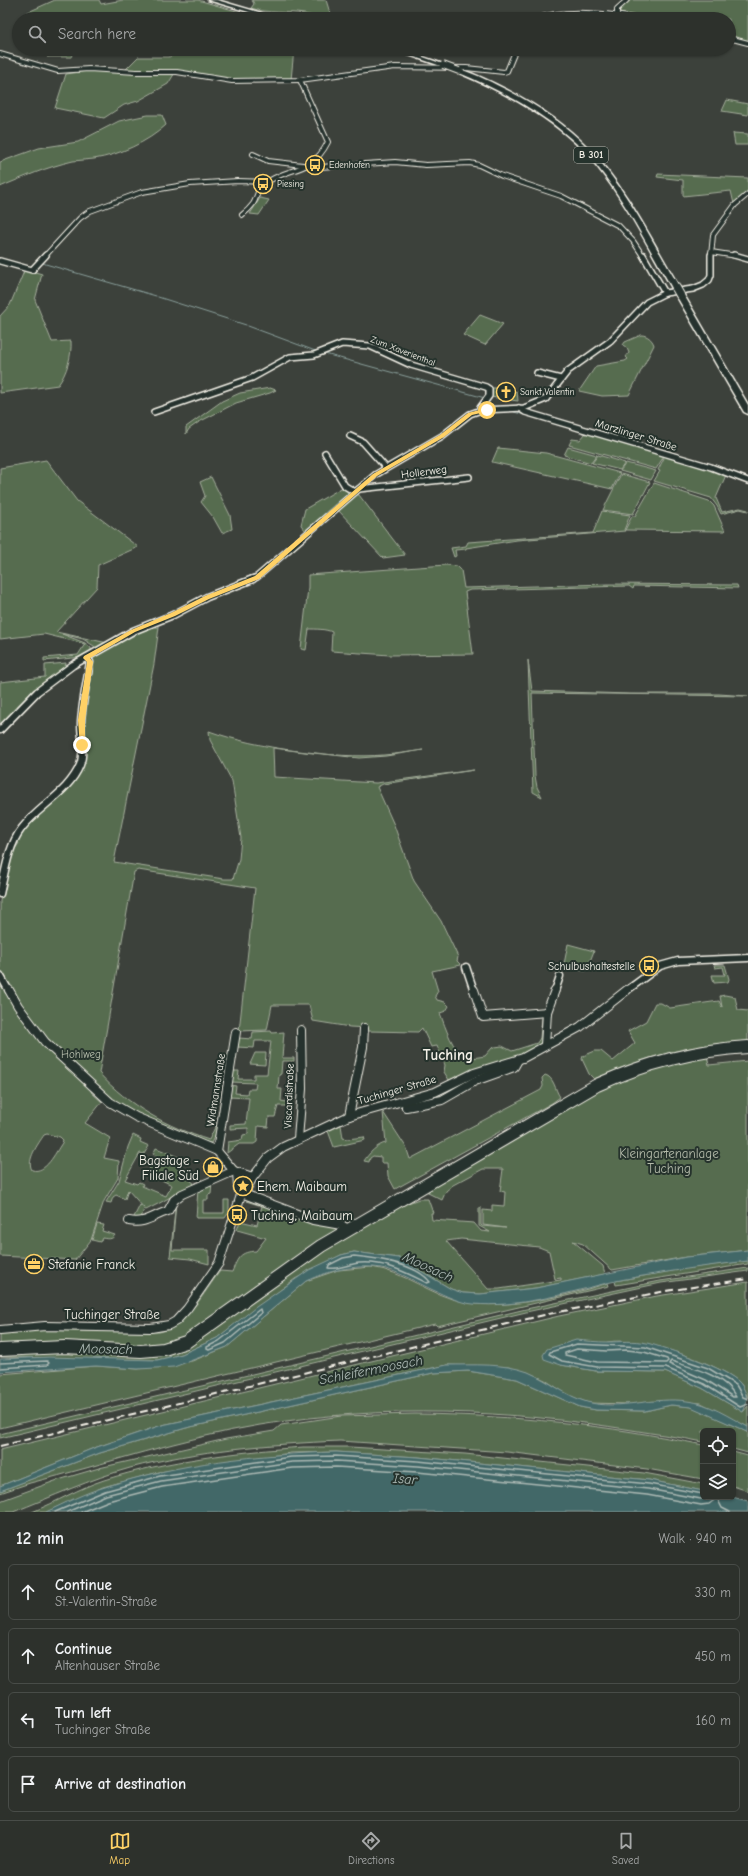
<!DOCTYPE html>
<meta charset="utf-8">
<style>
:root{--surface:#2d312c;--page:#393d38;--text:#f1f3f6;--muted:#a7a9a9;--line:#484c48;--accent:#ffd166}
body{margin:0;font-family:"Comic Neue",sans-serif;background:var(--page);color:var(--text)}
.controls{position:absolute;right:12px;bottom:12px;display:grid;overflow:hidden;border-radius:6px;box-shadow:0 1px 3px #0004}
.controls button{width:36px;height:36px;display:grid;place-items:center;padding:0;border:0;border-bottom:1px solid var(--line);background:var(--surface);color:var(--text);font:20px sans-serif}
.stop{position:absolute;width:12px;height:12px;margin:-9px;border:3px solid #ffd166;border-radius:50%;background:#fff}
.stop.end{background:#ffd166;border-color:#fff;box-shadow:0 1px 4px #0008}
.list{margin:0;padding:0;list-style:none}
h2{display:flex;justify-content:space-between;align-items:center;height:52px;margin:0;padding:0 16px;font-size:17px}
h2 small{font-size:13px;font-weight:400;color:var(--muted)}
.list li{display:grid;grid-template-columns:26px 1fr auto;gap:12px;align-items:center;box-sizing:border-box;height:56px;margin:0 8px 8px;padding:0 8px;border:1px solid var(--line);border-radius:6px}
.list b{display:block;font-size:15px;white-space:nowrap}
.list p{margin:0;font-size:13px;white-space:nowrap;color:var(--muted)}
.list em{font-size:13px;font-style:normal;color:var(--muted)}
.icon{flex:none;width:22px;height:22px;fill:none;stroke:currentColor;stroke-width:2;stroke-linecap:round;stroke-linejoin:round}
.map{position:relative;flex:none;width:748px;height:1512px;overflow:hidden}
.search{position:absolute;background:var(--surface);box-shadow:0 1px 3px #0004;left:12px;right:12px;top:12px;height:44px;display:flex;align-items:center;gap:10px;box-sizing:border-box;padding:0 14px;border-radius:22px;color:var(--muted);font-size:15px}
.sheet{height:308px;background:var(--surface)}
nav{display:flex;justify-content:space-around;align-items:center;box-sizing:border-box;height:56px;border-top:1px solid var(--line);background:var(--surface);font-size:11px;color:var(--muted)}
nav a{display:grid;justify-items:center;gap:2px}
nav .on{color:var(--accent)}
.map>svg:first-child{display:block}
.green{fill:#566c50;stroke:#a5ae9c;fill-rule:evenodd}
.water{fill:#436868;stroke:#8a9f9b}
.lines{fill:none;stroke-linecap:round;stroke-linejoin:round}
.shore{stroke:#adbab5;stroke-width:1.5}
.stream{stroke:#8a9f9b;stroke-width:1}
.street-far3-casing{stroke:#f4f1e8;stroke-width:6}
.street-far2-casing{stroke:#f4f1e8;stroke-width:8}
.street-far1-casing{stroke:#f4f1e8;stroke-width:9}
.street-casing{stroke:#f4f1e8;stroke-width:10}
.secondary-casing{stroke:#f4f1e8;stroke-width:14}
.primary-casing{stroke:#f4f1e8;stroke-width:3}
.street-far3{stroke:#26332d;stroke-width:4}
.street-far2{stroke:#26332d;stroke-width:5}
.street-far1{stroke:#26332d;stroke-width:6}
.street{stroke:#26332d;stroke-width:8}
.secondary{stroke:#26332d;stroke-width:12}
.primary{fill:#26332d;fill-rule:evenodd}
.rail{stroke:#f4f1e8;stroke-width:2;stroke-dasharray:8 4;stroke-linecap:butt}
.primary-bridge-far1-casing{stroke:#f4f1e8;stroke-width:8;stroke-linecap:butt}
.primary-bridge-casing{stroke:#f4f1e8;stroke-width:10;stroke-linecap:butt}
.primary-bridge-far1{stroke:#26332d;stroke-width:6}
.primary-bridge{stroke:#26332d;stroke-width:8}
.route{fill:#ffd166}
.labels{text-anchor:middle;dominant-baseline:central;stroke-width:4;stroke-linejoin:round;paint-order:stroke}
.far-poi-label{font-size:9px;fill:#f4f1e8;stroke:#26332d;text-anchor:start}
.far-street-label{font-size:9px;fill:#f4f1e8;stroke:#26332d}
.shield{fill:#26332d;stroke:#b6b8b0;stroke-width:1}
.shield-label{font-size:10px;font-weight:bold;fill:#f4f1e8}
.street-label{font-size:11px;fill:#f4f1e8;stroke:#26332d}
.poi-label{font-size:11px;fill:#f4f1e8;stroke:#26332d;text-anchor:end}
.park-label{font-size:11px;fill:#b5bcab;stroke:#26332d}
.near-park-label{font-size:13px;fill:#b5bcab;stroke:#26332d}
.near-poi-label{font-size:13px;fill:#f4f1e8;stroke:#26332d;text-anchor:start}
.near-street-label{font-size:13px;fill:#f4f1e8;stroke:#26332d}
.near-water-label{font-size:14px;font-style:italic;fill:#adbab5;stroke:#26332d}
.district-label{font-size:15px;font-weight:bold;fill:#f4f1e8;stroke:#26332d}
</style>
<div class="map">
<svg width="748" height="1512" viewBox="0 0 748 1512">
<rect width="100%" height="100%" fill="#3c413b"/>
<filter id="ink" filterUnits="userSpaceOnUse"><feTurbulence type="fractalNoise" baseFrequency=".025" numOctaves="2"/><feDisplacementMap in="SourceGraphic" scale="8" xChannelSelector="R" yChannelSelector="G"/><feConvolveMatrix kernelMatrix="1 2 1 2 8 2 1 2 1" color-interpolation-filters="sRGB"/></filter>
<g filter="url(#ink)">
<!-- green -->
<g class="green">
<path d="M55 0H99L101 4 123 0H198L264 19H21L26 13Z"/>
<path d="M252 0H326L330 13 328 19C320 19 312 15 304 14 286 11 268 14 251 8L254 4Z"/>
<path d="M629 0H748V42L729 38V19H643L620 14V8Z"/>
<path d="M60 49H75L71 57H47Z"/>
<path d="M202 49H294L291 80H230L176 71 168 84 138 101 124 105 104 118 55 108 66 74 94 70 122 73 138 57H169L174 55 197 54Z"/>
<path d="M727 100 748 104V115L722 111Z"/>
<path d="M148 115H162L166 125C148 142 119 155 94 159 87 160 80 160 73 161 47 167 24 177 0 187V162L39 148 78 142 119 121Z"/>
<path d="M733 133 748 134V145H735Z"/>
<path d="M658 174 748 178V194L734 204 731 191 683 196V180L657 177Z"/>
<path d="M260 198 269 200 259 215 250 214Z"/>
<path d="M25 269 42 274 35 300 52 342 71 341C72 355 67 373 58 385L0 393V316L10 305Z"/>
<path d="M480 315 503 324 485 345 463 335Z"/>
<path d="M641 335C647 335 652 339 654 345L629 395 602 396 579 391 596 366 625 361 628 359 626 357 629 353 627 348 623 345 625 342Z"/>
<path d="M270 388 276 390 270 393 236 403 199 422 189 429 186 434V427L222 401 240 393Z"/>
<path d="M492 388H499L517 392 518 401 490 397Z"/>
<path d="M586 433 664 456 656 469 569 445 572 439 580 440Z"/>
<path d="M568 447 597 455 591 463 564 455Z"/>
<path d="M498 448 546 453 620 473 612 489 492 462Z"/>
<path d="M598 455 625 463 620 470 592 463Z"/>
<path d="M665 456 726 475 716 498 722 512 740 508 748 510V511L740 509 721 514 717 506 711 498 654 481 660 471 658 470Z"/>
<path d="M46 460 77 501 138 547 98 565 97 587 56 632 108 643 97 648 83 639 62 634 85 643 91 648V651L82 657 44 661V658L78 655 85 644 44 634 0 639V468Z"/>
<path d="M626 463 656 471 651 480 620 471Z"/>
<path d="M621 474 650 482 633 514 603 510Z"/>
<path d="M211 477 230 515 232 529 222 533 213 517 201 502 205 496 200 482Z"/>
<path d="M654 483 709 501 714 506 725 531 625 530 632 516H635Z"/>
<path d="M343 487 352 493 306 531 301 525 305 509Z"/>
<path d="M356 493 359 495 405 555 383 558 338 510Z"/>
<path d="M602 511 630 515 624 530 625 531 517 540 466 548V549L455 550 456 556 454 557 451 548 466 546 468 542 593 533Z"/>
<path d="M446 565 457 566 461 570 464 588 608 584 737 585 738 588 634 586 633 589 629 586 470 590 465 592 473 654 390 655 331 651 332 632C326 629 316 629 309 629L306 650 301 649 308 588V575Z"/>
<path d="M152 627H159L154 664 114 862 224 879H233L239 859 241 838 232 781 210 740 209 731C256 748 334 759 384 755 397 754 410 752 423 750L386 756 359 758 273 748 274 777 376 783 474 770 383 784 377 787 394 825 414 881 441 921 458 957 457 961 461 965 432 971 438 991 435 996 437 1000 445 1002 449 1006 446 1011 440 1013C446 1029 452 1049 466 1059L485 1056 492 1048 495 1047 502 1046 512 1051 537 1043 540 1038 542 1018 543 1019 541 1044 526 1054 473 1070 449 1080 444 1072 445 1065 437 1046 431 1047 422 1028 418 1032 368 1031V1028L350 1027 313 1021 309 1005H272L267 1030 239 1031 255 888 138 870 134 872 99 1073C128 1106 168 1127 209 1140L217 1123 231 1039 219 1127 211 1143 202 1141 122 1107 102 1091 94 1081 91 1092 102 1102 85 1123 110 1138 104 1158 119 1161 118 1178 104 1201 91 1240 75 1260 0 1256V901L13 852 19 843 15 842 20 833 81 767 83 725 92 656 132 633ZM47 1134 60 1137 63 1140 62 1143C55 1153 46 1174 32 1170 26 1160 38 1144 44 1135Z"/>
<path d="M528 660 532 691 630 694H719L748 696 532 693 535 776 537 787 542 797 533 792Z"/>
<path d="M66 663 65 668 0 727V682L45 677V665Z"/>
<path d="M568 944 594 951 586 971 563 969Z"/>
<path d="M714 965H725L729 979 728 982 714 983 712 975H725L723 967 715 968Z"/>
<path d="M725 995 735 997 738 1010 748 1011V1042C693 1043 644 1057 594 1079L589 1074 582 1059 583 1056 595 1051H601L613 1061 635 1043 628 1031 646 1021 655 1003H661L670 1008 719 1001 722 1007 720 996Z"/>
<path d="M271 1031 272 1033 284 1032 282 1058H294V1061H282L281 1074 279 1075 278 1089H282L281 1101 287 1102 286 1106H278L275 1117H269L268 1127 258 1126 257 1142 254 1144H239L227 1153 228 1142 242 1140 243 1135 248 1134V1128L230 1129V1125L246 1124 249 1098 229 1097 230 1085 236 1086 235 1093 247 1094 248 1089H255L256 1083 231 1082 233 1071H239L238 1079H254V1074H267L271 1041H255L254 1048 237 1047 239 1038 252 1039 253 1032Z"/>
<path d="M255 1053H266L265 1065 250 1064Z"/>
<path d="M707 1056 709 1065 748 1061V1250L686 1257 612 1270 583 1244 573 1241 603 1266 605 1274 536 1288 480 1294 463 1293 451 1289 399 1258 354 1252 341 1255 295 1279 217 1338 182 1354 157 1360 0 1357V1355L195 1342 310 1258 400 1206 419 1199H428L433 1213H431L432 1220 474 1223 481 1231 490 1232 479 1226V1208H481V1225L482 1226 506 1228 483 1225V1210L492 1211V1205L504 1206 505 1192 500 1191 503 1169H483L453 1185 446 1191 442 1200 428 1193 431 1186 582 1097 636 1072ZM461 1239 539 1247 549 1251 555 1279 561 1278V1280L499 1289H488L446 1241Z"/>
<path d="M545 1075C554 1077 555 1090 560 1097L552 1103 395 1189 388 1176 387 1163H381V1157L373 1156 370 1158 369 1162 364 1161C368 1154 378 1144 386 1143L383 1112 406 1147 410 1159 541 1090 543 1086 542 1078Z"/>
<path d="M341 1125 343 1138 347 1139 364 1137 365 1140 334 1147 328 1131Z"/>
<path d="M133 1135 141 1139 140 1142 149 1146 144 1154 140 1153 125 1180 137 1184 139 1182 143 1184 142 1186 166 1196 172 1185 147 1173 157 1156 153 1154 156 1148 181 1158 177 1166 189 1171 186 1177 195 1184C178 1192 163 1202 146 1210L144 1209 141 1218H135L134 1217 140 1205 144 1208 128 1190 125 1199 116 1195 113 1197 111 1203 106 1202 119 1181 128 1147Z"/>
<path d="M212 1183 211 1194 208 1195V1200H203V1213H224V1200H229V1212L225 1218H196L198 1189Z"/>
<path d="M246 1201H258L337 1226 342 1230 184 1338 162 1346H0V1333L34 1330 159 1332C186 1327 204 1292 220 1271L232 1272C238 1257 240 1252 256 1251L266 1238 237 1230 240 1221 257 1225 262 1206Z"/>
<path d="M176 1202 172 1250H209V1264L190 1259 170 1257Z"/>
<path d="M97 1224 104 1225 102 1231 115 1235C112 1240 108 1239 102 1238L100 1242 92 1240Z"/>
<path d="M748 1261V1264L616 1285 615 1281 694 1267Z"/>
<path d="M371 1267C404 1271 431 1296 464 1302 504 1311 570 1295 608 1283L609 1286 437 1326 435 1324 0 1428V1374L96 1366 138 1369 192 1361 227 1347 306 1281 338 1270Z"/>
<path d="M748 1268V1271L661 1283 526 1312 0 1438V1434L8 1432 526 1309 660 1281Z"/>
<path d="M748 1282V1398C745 1393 743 1385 739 1382 717 1362 637 1336 608 1342 595 1345 574 1358 561 1365L596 1371 665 1372 702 1388 743 1412 748 1406V1427L701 1403 672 1401 630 1404 588 1403 568 1395 545 1380 527 1372 508 1367 447 1365 162 1425 94 1448 0 1486V1450L559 1316 657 1296Z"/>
<path d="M468 1371 517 1379 580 1407 596 1410 645 1411 671 1405 692 1407 748 1432V1453L733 1449V1431H703V1442C680 1437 656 1434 632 1430 508 1410 384 1404 260 1425 182 1438 106 1464 30 1483L0 1493V1491L100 1453 186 1428 433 1373Z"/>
<path d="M415 1414C511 1415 609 1425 703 1445V1479L647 1469 507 1452 340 1441C269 1444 198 1450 130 1468 90 1479 52 1497 13 1512H0V1501L55 1481 99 1468 226 1439 274 1431 281 1425 341 1416Z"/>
<path d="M303 1447H350L465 1454 644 1473 703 1484V1491L649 1480 418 1457 336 1452 291 1453 159 1472 103 1487 46 1512H32C57 1502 79 1488 104 1480 168 1460 237 1452 303 1447Z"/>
<path d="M733 1452 748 1456V1491L733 1486Z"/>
</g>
<!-- water -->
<g class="water">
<path d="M748 1250V1261C713 1265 678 1270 643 1276 631 1278 619 1280 607 1283 564 1294 517 1308 473 1304 459 1303 445 1295 433 1290 420 1284 399 1272 386 1269 360 1263 330 1270 306 1281L227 1347 174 1367 138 1369 96 1366 0 1372V1359L49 1357 157 1360 182 1354 217 1338 256 1307 309 1270 341 1255 354 1252 399 1258 451 1289 463 1293 480 1294 536 1288 686 1257Z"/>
<path d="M576 1340C586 1341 597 1342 607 1342 620 1342 633 1340 647 1343 666 1348 727 1368 740 1383 748 1393 748 1402 743 1412L702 1388 665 1372 596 1371 561 1365 544 1359 543 1355 547 1349Z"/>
<path d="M447 1365C473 1365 504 1363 528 1372 549 1381 566 1396 587 1402 619 1411 655 1396 687 1401 709 1403 729 1417 748 1427V1432L691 1407 671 1405 645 1411 596 1410 580 1407 517 1379 468 1371 433 1373 186 1428 100 1453 0 1491V1486L94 1448 162 1425Z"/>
<path d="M336 1452 418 1457 649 1480 703 1491V1497H732L748 1501V1512H46C65 1503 84 1493 105 1487 179 1463 259 1454 336 1452Z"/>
</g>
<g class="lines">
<!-- shore -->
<g class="shore">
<path d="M354 1256C375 1258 417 1264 430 1282L427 1283C405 1272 385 1261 359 1263 350 1264 336 1270 328 1268L329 1265 343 1258Z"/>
<path d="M260 1309 261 1313 225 1343 209 1350 207 1349V1347L219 1341Z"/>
<path d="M577 1349 607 1351 627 1350 644 1352 667 1359 668 1361 666 1363 597 1362 565 1355V1353Z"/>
<path d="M671 1361C693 1368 725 1375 736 1397H733L706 1380 669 1364Z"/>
<path d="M0 1363 47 1361 49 1363 47 1365 0 1368"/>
<path d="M748 1399 743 1397 736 1385 708 1368 645 1347 577 1344 550 1352 549 1354 562 1361 597 1367 666 1368 704 1384 740 1407 748 1404"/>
<path d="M55 1512 105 1491 160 1476 291 1457 336 1456 418 1461 649 1484 703 1494"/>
<path d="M67 1512 106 1495 161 1481 292 1462 336 1461 418 1466 648 1489 701 1499 708 1497"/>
<path d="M81 1512 108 1501 162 1487 292 1468 336 1467 417 1472 647 1495 701 1505 709 1504 717 1498 722 1508 730 1512"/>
</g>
<!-- stream -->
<g class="stream">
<path d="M42 263 156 296"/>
<path d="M158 297 246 325"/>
<path d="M248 326 318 352"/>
<path d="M325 354 485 398"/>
<path d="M514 412 525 415"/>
</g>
<!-- street-far3 casing -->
<g class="street-far3-casing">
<g id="street-far3">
<path d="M617 14V9L627 0"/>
<path d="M534 19C566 8 607 13 640 19"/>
<path d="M729 38 748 43"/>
<path d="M0 54 58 71 89 69 136 72H177L232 81 300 80 395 67 466 68 504 72 507 71 516 49"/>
<path d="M253 154 268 161 320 167 395 162 426 165 470 163 479 165 502 176 561 196 619 226 633 241 643 256"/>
<path d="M242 215C246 212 250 208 253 204 257 198 257 190 263 185 288 165 311 176 328 142L300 80"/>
<path d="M711 252 737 256"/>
<path d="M45 256 80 218 90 211 142 192 190 184 238 181 269 182"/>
<path d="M711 256 713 235 735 205 748 194"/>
</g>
</g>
<!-- street-far2 casing -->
<g class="street-far2-casing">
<g id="street-far2">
<path d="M643 255 665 293"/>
<path d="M734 255 748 259"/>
<path d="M0 261 32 270 46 255"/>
<path d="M537 373 561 379"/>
<path d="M519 408 525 412 711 467 748 481"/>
<path d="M154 412 252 378 290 357 314 355 342 344 370 346 411 365 486 387 489 389V396L480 408 481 410"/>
<path d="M350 436 363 442 386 468"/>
<path d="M325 453 345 486 355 492"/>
<path d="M359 489 469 477"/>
<path d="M250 580 257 577 375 475 442 436 470 414 481 410 524 408 546 399 568 371 610 341 647 302 665 293 693 289 703 285 709 280 711 275V255"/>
</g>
</g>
<!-- street-far1 casing -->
<g class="street-far1-casing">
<g id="street-far1">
<path d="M0 730 37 692 73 665 133 631 173 615 207 597 253 579"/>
<path d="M0 894C5 872 8 846 22 828 39 806 69 792 80 765 85 752 81 737 81 723 82 702 87 682 90 662L86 658"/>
<path d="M466 967 474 991"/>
<path d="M0 975 9 991"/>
<path d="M555 991 560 976"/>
<path d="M626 991 660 966 678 961 748 958"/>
</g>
</g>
<!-- street casing -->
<g class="street-casing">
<g id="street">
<path d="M9 990 18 1006 45 1042 110 1102 136 1117 217 1151 234 1171 253 1177"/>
<path d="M474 990 483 1017 547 1012"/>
<path d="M545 1045 547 1012 555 990"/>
<path d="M406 1107 442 1100 475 1081 514 1067 518 1060"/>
<path d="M349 1116 363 1047 364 1028"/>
<path d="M298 1139 302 1089 301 1030"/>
<path d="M217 1151 236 1032"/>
<path d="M237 1172 238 1188 241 1195"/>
<path d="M244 1194 313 1220 341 1225 349 1229"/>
<path d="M129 1221C146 1224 152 1216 168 1211L174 1200 182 1194 234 1171"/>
<path d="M0 1330 45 1326 151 1328 169 1325 176 1321 187 1309 219 1263 241 1195 244 1194 253 1177 268 1158 283 1147 349 1116 435 1092 474 1073 523 1058 580 1027 627 990"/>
</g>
</g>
<!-- secondary casing -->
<g class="secondary-casing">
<path id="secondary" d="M0 1350 64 1347 141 1351 164 1349 186 1342 321 1246 597 1085C646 1063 694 1050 748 1047"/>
</g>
<!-- primary casing -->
<g class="primary-casing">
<g id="primary">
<path d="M208 0H217L282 19H273Z"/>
<path d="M391 49H400L446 65 441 66Z"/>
<path d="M459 69C476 74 493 83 509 91 538 106 566 125 588 148 627 189 651 240 680 288L679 290 672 288C648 247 627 203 597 166 561 121 509 94 457 72L456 71Z"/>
<path d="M677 293 684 295 748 405V414L744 412 676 295Z"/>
</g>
</g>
<!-- street-far3 -->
<use href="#street-far3" class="street-far3"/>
<!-- street-far2 -->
<use href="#street-far2" class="street-far2"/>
<!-- street-far1 -->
<use href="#street-far1" class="street-far1"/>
<!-- street -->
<use href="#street" class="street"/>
<!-- secondary -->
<use href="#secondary" class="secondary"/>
<!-- primary -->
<use href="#primary" class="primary"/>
<!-- rail -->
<path class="rail" d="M0 1446 544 1315 666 1291 748 1279"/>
<!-- primary-bridge-far1 casing -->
<g class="primary-bridge-far1-casing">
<path id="primary-bridge-far1" d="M443 65 459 71"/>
</g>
<!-- primary-bridge casing -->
<g class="primary-bridge-casing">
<path id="primary-bridge" d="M676 288 680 295"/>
</g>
<!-- primary-bridge-far1 -->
<use href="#primary-bridge-far1" class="primary-bridge-far1"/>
<!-- primary-bridge -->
<use href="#primary-bridge" class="primary-bridge"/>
</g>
</g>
<!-- route -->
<path class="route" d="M487 408 489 411 472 415 444 437 377 476 259 579 209 599 175 616 135 632 90 658 93 662 85 720V745L84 747H80L78 720 87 662 83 658 84 656 131 630 171 613 205 596 255 576 373 474 440 435 468 413Z"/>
<!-- icons -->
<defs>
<g id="bus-ring" transform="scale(1)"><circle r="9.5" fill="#26332d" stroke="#ffd166" stroke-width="1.5"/><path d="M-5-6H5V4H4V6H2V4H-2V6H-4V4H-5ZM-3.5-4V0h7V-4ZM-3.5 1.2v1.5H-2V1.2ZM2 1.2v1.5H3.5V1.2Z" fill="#ffd166"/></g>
<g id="church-ring" transform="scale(1)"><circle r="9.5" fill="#26332d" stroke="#ffd166" stroke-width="1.5"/><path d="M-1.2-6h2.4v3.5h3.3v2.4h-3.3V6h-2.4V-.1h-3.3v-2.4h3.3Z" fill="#ffd166"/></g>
<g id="shop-ring" transform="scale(1)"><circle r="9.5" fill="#26332d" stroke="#ffd166" stroke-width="1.5"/><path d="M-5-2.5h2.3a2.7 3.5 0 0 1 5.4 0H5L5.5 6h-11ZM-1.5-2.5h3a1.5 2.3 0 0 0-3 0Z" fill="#ffd166"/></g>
<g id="sight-ring" transform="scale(1)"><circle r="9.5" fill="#26332d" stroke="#ffd166" stroke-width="1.5"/><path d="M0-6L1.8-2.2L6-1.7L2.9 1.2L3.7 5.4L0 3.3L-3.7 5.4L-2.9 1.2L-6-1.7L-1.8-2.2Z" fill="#ffd166"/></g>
<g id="office-ring" transform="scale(1)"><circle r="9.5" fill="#26332d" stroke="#ffd166" stroke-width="1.5"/><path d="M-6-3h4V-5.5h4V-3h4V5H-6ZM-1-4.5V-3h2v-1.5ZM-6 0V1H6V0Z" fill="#ffd166"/></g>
</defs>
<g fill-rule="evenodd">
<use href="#bus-ring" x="315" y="165"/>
<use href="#bus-ring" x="263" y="184"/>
<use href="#church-ring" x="506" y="392"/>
<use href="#bus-ring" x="649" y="966"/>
<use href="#shop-ring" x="213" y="1167"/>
<use href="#sight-ring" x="243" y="1186"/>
<use href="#bus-ring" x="237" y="1215"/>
<use href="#office-ring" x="34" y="1264"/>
</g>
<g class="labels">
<!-- far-poi labels -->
<g class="far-poi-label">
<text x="329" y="165">Edenhofen</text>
<text x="277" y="184">Piesing</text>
<text x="520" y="392">Sankt Valentin</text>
</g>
<!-- far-street labels -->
<g class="far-street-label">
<text transform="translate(403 351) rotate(21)">Zum Xaverienthal</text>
</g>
<!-- shield labels -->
<rect class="shield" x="574" y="147" width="34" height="16" rx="3"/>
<g class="shield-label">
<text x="591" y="155">B 301</text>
</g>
<!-- street labels -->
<g class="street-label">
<text transform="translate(636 435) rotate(17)">Marzlinger Straße</text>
<text transform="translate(424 472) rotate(-7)">Hollerweg</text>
<text transform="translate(216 1090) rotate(-81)">Widmannstraße</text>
<text transform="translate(397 1090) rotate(-16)">Tuchinger Straße</text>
<text transform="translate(289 1096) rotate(-88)">Viscardistraße</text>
</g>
<!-- poi labels -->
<g class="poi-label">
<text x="635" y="966">Schulbushaltestelle</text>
</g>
<!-- park labels -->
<g class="park-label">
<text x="81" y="1054">Hohlweg</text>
</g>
<!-- near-park labels -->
<g class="near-park-label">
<text x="669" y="1153">Kleingartenanlage<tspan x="669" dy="15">Tuching</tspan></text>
</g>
<!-- near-poi labels -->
<g class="near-poi-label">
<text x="199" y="1160" text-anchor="end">Bagstage -<tspan x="199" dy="15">Filiale Süd</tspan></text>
<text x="257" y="1186">Ehem. Maibaum</text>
<text x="251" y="1215">Tuching, Maibaum</text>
<text x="48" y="1264">Stefanie Franck</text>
</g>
<!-- near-street labels -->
<g class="near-street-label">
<text x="112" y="1314">Tuchinger Straße</text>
</g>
<!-- near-water labels -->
<g class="near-water-label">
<text transform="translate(428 1267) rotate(25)">Moosach</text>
<text transform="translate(106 1349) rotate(1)">Moosach</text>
<text transform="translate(371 1370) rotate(-11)">Schleifermoosach</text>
<text transform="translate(405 1479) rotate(4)">Isar</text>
</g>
<!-- district labels -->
<g class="district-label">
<text x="448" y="1055">Tuching</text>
</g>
</g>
</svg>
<div class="controls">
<button><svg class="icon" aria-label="locate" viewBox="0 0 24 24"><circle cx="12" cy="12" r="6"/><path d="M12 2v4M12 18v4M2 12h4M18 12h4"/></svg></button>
<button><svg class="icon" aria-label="layers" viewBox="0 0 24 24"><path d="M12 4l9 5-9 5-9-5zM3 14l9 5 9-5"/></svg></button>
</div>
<div class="stop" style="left:487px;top:410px"></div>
<div class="stop end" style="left:82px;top:745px"></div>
<div class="search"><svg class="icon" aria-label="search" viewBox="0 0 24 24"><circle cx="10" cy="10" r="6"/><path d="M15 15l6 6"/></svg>Search here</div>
</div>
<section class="sheet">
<h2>12 min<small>Walk · 940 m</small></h2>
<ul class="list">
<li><svg class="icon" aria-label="ahead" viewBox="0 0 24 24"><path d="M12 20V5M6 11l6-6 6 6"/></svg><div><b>Continue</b><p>St.-Valentin-Straße</p></div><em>330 m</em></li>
<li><svg class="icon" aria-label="ahead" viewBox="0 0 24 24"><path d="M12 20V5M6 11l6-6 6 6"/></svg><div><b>Continue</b><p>Altenhauser Straße</p></div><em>450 m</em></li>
<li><svg class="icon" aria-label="left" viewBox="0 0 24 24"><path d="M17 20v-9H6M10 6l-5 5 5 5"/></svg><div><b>Turn left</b><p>Tuchinger Straße</p></div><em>160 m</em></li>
<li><svg class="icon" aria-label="arrive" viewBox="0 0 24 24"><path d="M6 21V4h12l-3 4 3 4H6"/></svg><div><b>Arrive at destination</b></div></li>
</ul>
</section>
<nav>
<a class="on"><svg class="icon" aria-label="map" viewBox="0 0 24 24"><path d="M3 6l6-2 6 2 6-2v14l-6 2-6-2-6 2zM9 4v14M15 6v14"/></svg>Map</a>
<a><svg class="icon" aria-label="directions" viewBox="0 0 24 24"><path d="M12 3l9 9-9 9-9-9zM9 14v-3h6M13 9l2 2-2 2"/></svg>Directions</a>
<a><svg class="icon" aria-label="saved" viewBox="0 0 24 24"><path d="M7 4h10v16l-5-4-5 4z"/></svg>Saved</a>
</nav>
